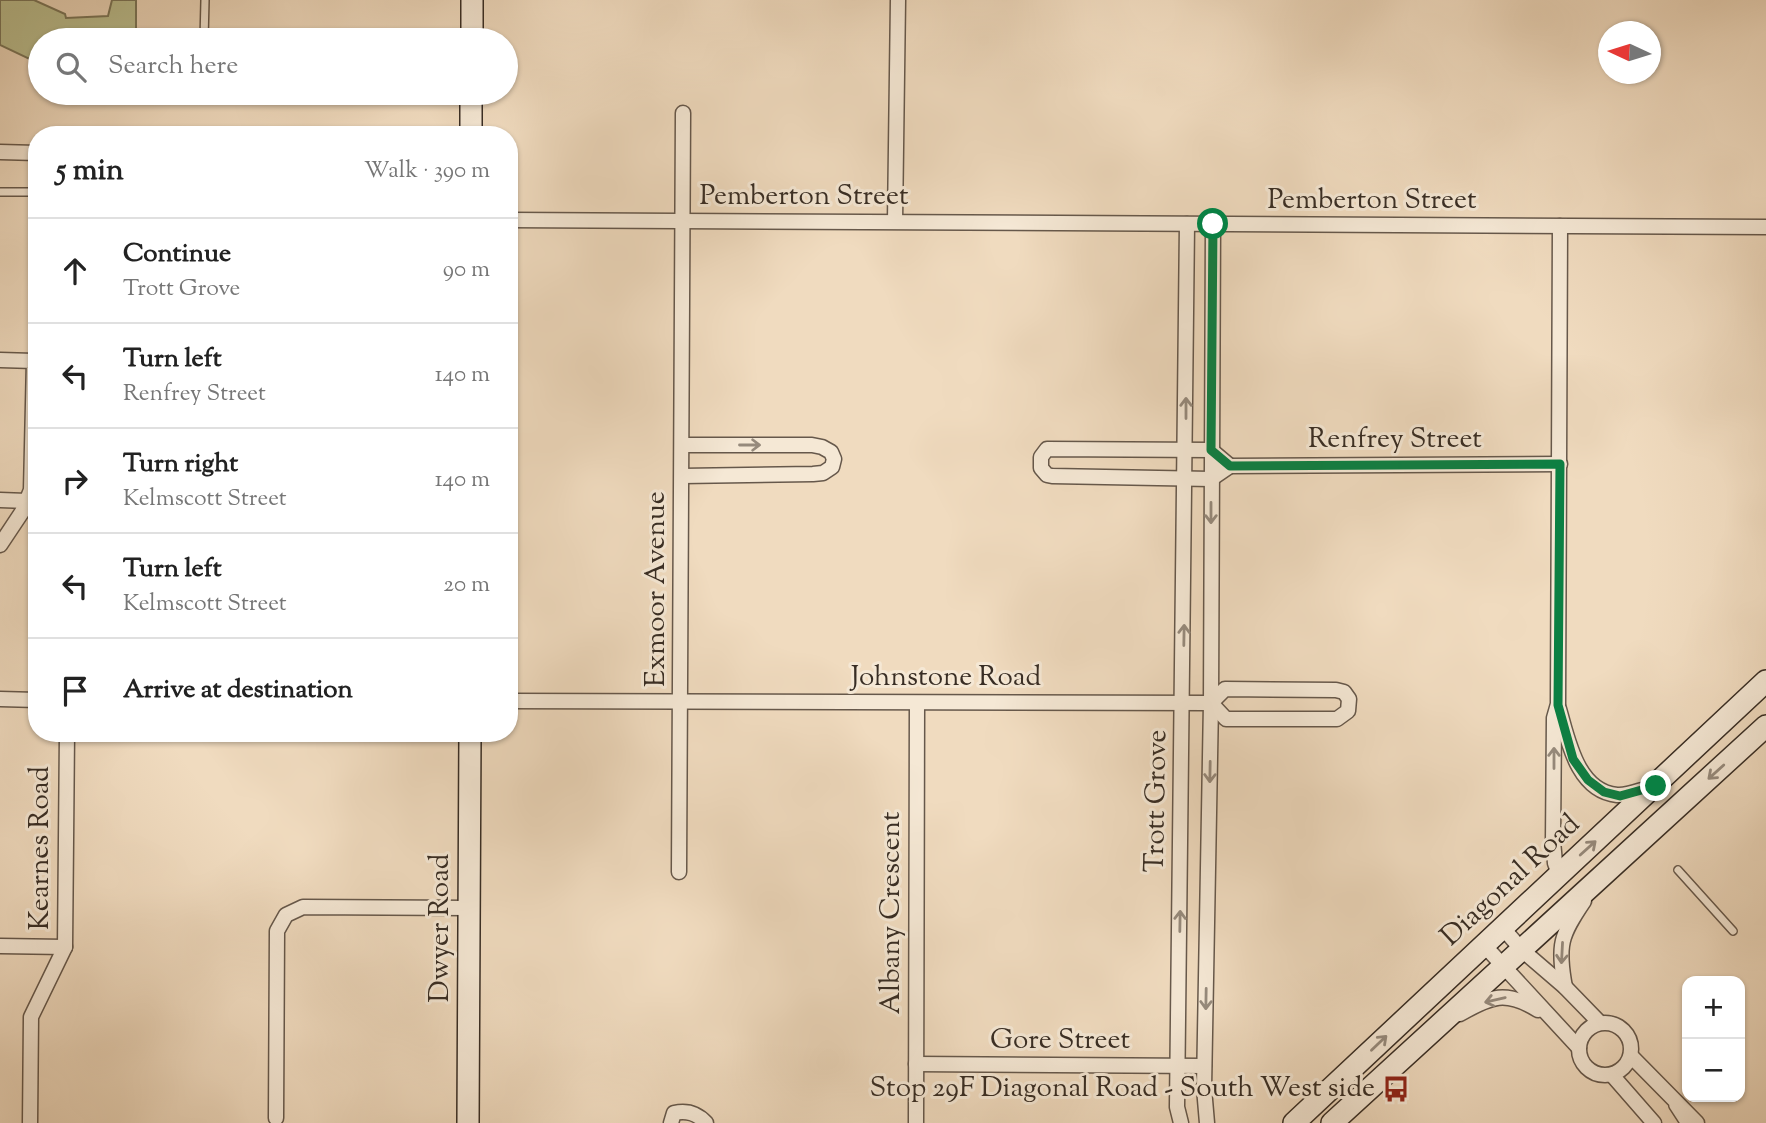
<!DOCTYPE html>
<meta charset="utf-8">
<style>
:root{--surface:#fff;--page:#f6f6f6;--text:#222;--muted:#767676;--line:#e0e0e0}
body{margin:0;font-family:"Sorts Mill Goudy",serif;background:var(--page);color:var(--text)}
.controls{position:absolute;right:21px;bottom:21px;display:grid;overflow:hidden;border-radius:14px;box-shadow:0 2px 5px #0004}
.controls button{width:63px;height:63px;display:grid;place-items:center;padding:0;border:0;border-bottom:2px solid var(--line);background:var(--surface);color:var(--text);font:35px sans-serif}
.compass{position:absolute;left:1598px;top:21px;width:63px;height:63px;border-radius:50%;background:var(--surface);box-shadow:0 2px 5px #0004;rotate:274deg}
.stop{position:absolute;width:21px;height:21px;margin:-16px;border:5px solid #0b8043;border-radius:50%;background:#fff}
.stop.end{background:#0b8043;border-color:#fff;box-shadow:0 2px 7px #0008}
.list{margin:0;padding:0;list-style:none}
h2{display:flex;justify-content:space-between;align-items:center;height:91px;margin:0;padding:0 28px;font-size:30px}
h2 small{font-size:23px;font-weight:400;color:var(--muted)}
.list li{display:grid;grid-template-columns:46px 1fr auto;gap:21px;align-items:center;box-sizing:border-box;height:105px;padding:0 28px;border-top:2px solid var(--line)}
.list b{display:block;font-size:26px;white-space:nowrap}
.list p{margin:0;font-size:23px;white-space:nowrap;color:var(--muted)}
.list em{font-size:23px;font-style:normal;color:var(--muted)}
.icon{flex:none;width:38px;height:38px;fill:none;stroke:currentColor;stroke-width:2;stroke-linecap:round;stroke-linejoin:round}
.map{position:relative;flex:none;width:1766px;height:1123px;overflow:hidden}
.search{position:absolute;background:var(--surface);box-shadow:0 2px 5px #0004;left:28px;top:28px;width:490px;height:77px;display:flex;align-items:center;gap:18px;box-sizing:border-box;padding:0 24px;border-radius:38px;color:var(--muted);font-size:26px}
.panel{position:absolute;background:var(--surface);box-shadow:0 2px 5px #0004;left:28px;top:126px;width:490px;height:616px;border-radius:28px}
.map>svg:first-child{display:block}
.green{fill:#bbc091;stroke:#7a765a;stroke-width:2}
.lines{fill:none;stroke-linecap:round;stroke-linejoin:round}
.lane-casing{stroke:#66584b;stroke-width:10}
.street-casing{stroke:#66584b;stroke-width:17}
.secondary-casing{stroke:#382d24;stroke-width:24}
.lane{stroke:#f5e8d5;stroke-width:7}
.street{stroke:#f5e8d5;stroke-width:14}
.secondary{stroke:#f5e8d5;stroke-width:21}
.oneway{stroke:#968a7c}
.route{stroke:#0b8043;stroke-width:9}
.labels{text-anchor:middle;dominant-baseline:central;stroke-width:6;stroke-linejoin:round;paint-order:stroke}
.street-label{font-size:28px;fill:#382d24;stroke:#f5e8d5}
.poi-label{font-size:28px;fill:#382d24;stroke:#f5e8d5;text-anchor:end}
</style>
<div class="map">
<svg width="1766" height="1123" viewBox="0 0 1766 1123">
<rect width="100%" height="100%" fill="#f0dbbf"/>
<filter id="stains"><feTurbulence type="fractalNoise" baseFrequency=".00286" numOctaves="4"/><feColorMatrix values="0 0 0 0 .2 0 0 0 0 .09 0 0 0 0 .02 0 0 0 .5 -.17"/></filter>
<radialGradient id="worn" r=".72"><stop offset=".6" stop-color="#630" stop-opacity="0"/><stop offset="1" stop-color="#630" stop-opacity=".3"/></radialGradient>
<!-- green -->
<path class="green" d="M0 0H34L65 14 66 18 108 16 112 0H136V40H40V64L0 45Z"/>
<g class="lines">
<!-- lane casing -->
<g class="lane-casing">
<g id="lane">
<path d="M204 40 205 0"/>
<path d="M0 192H37"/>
<path d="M1678 870 1733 931"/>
<path d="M1673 1106 1684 1123"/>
</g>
</g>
<!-- street casing -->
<g class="street-casing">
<g id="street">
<path d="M0 152 37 153"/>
<path d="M509 220 1766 227"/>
<path d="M895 221 898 0"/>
<path d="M0 360 34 361 31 490 22 512 0 545"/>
<path d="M1047 449 1211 450 1230 466 1211 479 1052 476 1047 475 1041 468V457Z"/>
<path d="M1230 466 1560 464"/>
<path d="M682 476 813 474 823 473 832 467 834 459 831 452 822 447 812 445H682"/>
<path d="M0 500 27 501"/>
<path d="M1225 689 1336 690 1344 692 1349 699 1348 711 1337 719H1226L1211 703Z"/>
<path d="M0 699 37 700"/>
<path d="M509 701 1211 703"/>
<path d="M1559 709C1568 740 1577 791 1617 795 1627 796 1640 790 1649 788"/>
<path d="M679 872 683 113"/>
<path d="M1559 874 1555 863 1553 841 1554 718 1558 704 1560 226"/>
<path d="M1502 927 1522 950 1565 987 1600 1023"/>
<path d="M1483 944 1579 1048"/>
<path d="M0 946 65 947"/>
<path d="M1565 987C1557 945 1561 935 1584 901"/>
<path d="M1460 1014C1491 996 1506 990 1538 1010"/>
<circle cx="1605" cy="1049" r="26"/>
<path d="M1631 1056 1697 1123"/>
<path d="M916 1064 1204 1066"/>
<path d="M1612 1075 1654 1123"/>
<path d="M276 1118 277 931 286 915 303 907 469 908"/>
<path d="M30 1123 31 1017 65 947 67 733"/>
<path d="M671 1123 674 1113C687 1110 697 1113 706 1123"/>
<path d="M916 1123 917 703"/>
<path d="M1181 1123 1177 1107 1187 224"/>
<path d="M1207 1123 1204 1088 1211 703 1213 224"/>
</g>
</g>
<!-- secondary casing -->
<g class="secondary-casing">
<g id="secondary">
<path d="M472 40V0"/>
<path d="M471 135V93"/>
<path d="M468 1123 470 733"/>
<path d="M1294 1123 1766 681"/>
<path d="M1332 1123 1766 726"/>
</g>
</g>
<!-- lane -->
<use href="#lane" class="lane"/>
<!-- street -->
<use href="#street" class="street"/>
<!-- secondary -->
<use href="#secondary" class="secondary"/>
</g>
<!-- one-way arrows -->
<defs><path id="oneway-shaft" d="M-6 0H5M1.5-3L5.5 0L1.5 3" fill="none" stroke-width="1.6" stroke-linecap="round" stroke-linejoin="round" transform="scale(1.75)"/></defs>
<g class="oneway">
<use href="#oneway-shaft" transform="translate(1186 408) rotate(-90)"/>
<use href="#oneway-shaft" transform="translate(750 445)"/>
<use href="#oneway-shaft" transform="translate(1211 513) rotate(90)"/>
<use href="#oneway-shaft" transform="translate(1184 635) rotate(-89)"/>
<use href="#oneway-shaft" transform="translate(1554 758) rotate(-90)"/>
<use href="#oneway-shaft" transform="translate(1210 772) rotate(91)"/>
<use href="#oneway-shaft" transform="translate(1716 772) rotate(138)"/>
<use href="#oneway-shaft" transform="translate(1588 848) rotate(-42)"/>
<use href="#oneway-shaft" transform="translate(1180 921) rotate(-89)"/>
<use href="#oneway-shaft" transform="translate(1562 953) rotate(93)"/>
<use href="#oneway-shaft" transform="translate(1206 999) rotate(91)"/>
<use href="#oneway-shaft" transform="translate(1495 1000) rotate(167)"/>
<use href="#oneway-shaft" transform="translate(1379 1043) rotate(-44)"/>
</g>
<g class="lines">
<!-- route -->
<path class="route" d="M1213 224 1211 450 1230 466 1560 464 1558 705 1573 759 1588 780 1604 792 1620 796 1656 786"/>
</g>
<!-- icons -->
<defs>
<g id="bus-bare" transform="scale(2.1)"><path d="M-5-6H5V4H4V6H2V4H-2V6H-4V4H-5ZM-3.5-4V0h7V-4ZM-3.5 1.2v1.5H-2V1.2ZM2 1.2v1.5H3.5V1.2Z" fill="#8f2418" stroke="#f5e8d5" stroke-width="2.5" paint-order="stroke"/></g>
</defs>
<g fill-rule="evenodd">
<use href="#bus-bare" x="1396" y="1089"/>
</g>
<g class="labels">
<!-- street labels -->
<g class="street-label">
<text x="804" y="197">Pemberton Street</text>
<text x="1372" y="201">Pemberton Street</text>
<text x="1395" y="440">Renfrey Street</text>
<text transform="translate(657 589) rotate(-90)">Exmoor Avenue</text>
<text x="946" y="678">Johnstone Road</text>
<text transform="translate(1157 801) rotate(-89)">Trott Grove</text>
<text transform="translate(41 848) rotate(-90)">Kearnes Road</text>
<text transform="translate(1511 881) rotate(-43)">Diagonal Road</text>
<text transform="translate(892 913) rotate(-90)">Albany Crescent</text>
<text transform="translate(441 928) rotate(-90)">Dwyer Road</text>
<text x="1060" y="1041">Gore Street</text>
</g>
<!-- poi labels -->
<g class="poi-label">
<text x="1375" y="1089">Stop 29F Diagonal Road - South West side</text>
</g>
</g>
<rect width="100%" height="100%" filter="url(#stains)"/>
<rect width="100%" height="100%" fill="url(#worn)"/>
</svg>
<div class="controls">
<button>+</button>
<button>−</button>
</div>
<svg class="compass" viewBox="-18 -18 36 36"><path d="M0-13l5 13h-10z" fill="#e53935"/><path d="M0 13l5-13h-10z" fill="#767676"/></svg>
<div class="stop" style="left:1213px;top:224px"></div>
<div class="stop end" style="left:1656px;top:786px"></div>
<div class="search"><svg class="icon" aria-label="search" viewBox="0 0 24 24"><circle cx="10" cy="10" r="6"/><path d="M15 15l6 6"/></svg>Search here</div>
<section class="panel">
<h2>5 min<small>Walk · 390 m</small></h2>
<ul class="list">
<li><svg class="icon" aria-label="ahead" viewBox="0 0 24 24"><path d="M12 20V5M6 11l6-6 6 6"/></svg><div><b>Continue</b><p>Trott Grove</p></div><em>90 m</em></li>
<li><svg class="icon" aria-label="left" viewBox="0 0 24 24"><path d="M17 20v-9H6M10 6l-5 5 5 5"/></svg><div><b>Turn left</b><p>Renfrey Street</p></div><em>140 m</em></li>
<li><svg class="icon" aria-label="right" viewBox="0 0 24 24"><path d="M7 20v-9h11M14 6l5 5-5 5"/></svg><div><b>Turn right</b><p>Kelmscott Street</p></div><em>140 m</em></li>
<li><svg class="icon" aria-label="left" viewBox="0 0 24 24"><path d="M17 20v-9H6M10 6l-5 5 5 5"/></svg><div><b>Turn left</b><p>Kelmscott Street</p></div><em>20 m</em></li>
<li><svg class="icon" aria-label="arrive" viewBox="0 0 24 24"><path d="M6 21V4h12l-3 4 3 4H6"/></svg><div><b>Arrive at destination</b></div></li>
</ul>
</section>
</div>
